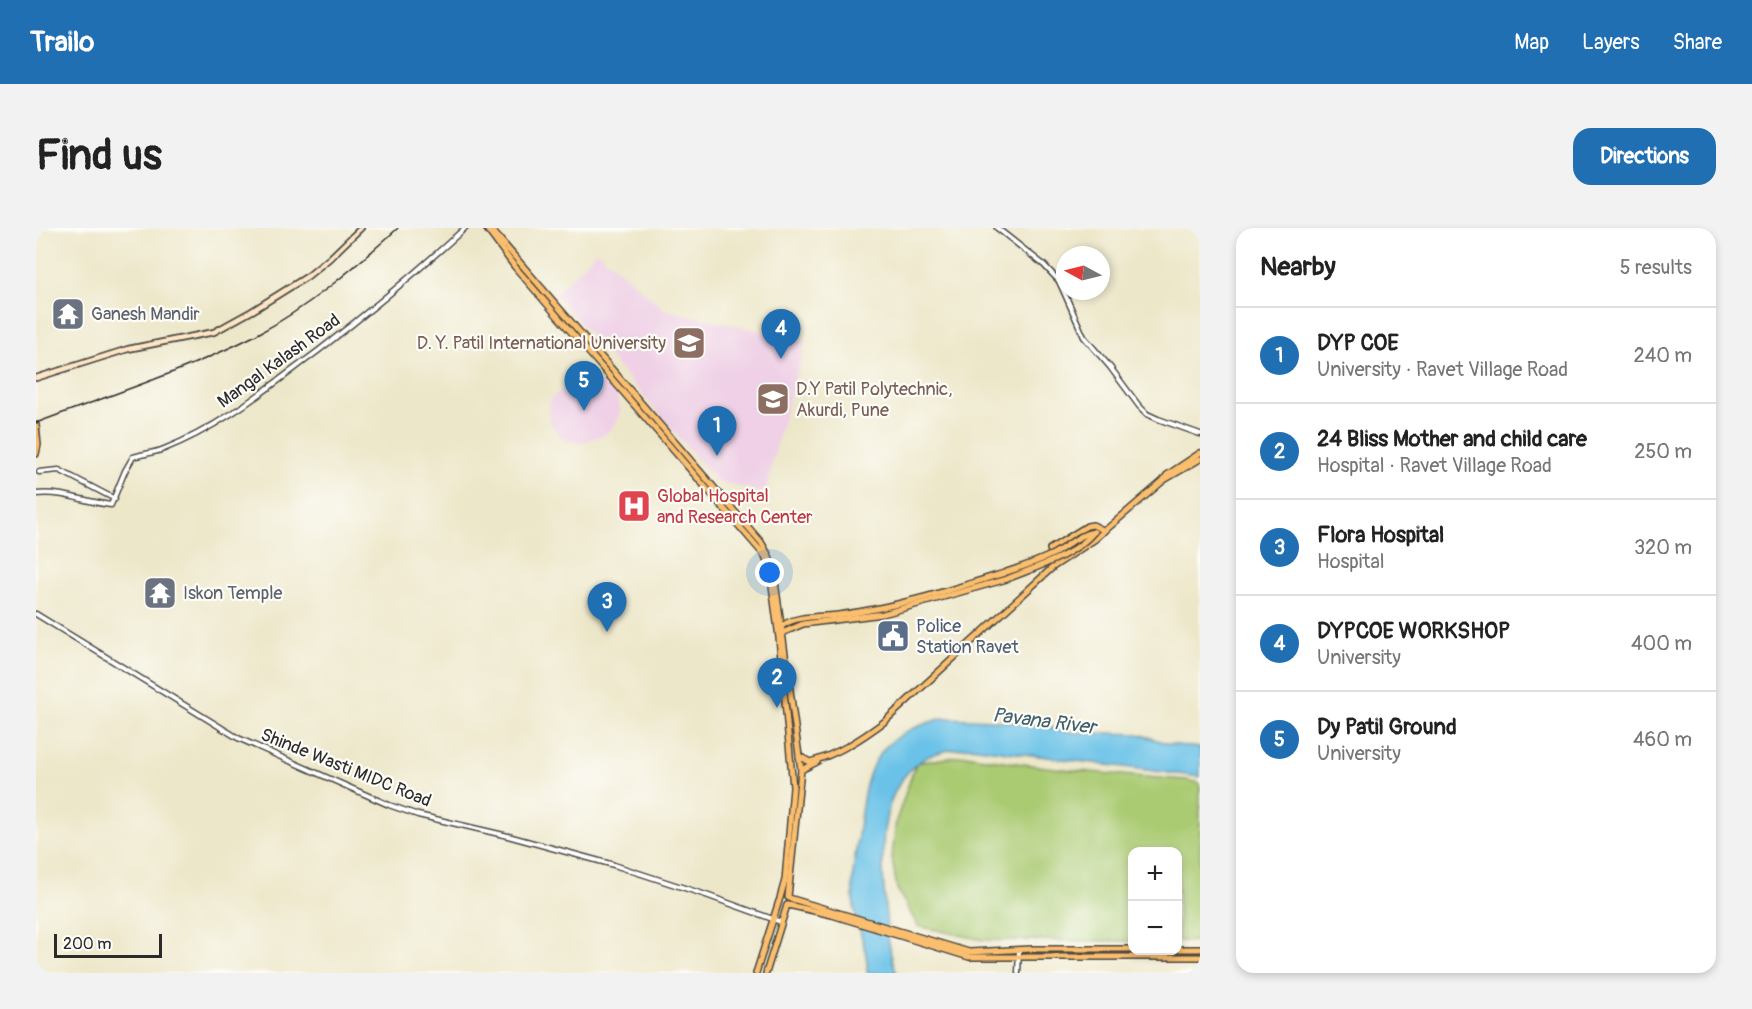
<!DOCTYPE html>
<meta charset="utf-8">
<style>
:root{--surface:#fff;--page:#f2f2f2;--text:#222;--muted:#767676;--line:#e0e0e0;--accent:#1f6fb2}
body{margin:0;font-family:Pangolin,sans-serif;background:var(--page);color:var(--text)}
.controls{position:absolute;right:18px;bottom:18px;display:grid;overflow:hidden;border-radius:12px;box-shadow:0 3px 9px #0003}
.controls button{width:54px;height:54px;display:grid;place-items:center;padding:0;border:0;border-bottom:2px solid var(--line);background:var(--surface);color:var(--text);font:30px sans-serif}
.compass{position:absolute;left:1020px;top:18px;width:54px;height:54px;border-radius:50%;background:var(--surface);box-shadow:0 3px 9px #0003;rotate:277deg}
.scale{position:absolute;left:18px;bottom:15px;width:108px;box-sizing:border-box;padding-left:6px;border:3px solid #2b2b2b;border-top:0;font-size:16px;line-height:21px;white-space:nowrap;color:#2b2b2b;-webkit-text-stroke:4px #fdfcf7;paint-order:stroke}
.you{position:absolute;left:734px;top:345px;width:21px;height:21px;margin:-15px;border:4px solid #fff;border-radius:50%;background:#1a73e8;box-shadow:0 0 0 9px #1a73e833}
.badge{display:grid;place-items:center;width:39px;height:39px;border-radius:50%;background:var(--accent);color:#fff;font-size:20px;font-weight:700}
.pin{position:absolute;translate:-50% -50px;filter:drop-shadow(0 2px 3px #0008)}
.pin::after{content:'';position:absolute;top:32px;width:21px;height:18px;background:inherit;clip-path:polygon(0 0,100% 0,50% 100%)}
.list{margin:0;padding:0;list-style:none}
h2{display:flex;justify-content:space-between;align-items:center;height:78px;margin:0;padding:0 24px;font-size:26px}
h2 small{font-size:20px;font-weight:400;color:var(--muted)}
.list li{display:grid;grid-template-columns:39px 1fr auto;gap:18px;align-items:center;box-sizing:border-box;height:96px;padding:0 24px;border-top:2px solid var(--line)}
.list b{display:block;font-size:22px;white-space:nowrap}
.list p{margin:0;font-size:20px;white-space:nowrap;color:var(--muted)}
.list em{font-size:20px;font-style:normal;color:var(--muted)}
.map{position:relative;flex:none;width:1164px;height:745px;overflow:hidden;border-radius:18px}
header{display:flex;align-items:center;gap:36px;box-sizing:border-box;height:84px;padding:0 30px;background:var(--accent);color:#fff}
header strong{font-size:28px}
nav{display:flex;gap:33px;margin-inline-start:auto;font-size:21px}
.intro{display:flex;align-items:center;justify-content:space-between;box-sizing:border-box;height:144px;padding:0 36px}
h1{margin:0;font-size:42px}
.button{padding:15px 27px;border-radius:18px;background:var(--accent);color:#fff;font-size:21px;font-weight:700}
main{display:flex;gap:36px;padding:0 36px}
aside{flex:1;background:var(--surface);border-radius:18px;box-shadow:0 3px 9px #0003}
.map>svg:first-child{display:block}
.built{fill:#efd0e6}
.green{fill:#abcb73;stroke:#6b7b4f;stroke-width:1.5}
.water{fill:#6bc2e8;stroke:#4b768a;stroke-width:1.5}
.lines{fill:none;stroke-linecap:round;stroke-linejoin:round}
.tertiary-casing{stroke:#484743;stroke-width:7}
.secondary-casing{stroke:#484743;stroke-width:8}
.primary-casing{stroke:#484743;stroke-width:8}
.tertiary{stroke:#fff;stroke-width:4}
.secondary{stroke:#fde5c5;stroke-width:4.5}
.primary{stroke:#fabe6e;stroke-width:5}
.rail{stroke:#2b2b2b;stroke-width:1.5}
.primary-bridge-casing{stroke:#484743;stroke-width:8;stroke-linecap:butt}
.primary-bridge{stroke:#fabe6e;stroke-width:5}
.labels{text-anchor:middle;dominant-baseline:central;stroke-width:4.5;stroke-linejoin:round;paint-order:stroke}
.worship-label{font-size:18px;fill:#5b616d;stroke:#fdfcf7;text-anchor:start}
.education-label{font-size:18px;fill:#785e54;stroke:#fdfcf7;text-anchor:end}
.street-label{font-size:18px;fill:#2b2b2b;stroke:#fdfcf7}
.health-label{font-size:18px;fill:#be3a42;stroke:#fdfcf7;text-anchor:start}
.service-label{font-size:18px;fill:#4e5e75;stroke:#fdfcf7;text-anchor:start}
.water-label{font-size:20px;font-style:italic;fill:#41606d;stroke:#fdfcf7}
</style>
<header>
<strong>Trailo</strong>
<nav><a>Map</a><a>Layers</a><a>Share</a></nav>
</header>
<div class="intro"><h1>Find us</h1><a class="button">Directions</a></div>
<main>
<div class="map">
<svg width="1164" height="745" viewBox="0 0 1164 745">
<rect width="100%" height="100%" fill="#fdfcf7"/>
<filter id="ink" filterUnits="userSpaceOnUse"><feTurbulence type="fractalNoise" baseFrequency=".0167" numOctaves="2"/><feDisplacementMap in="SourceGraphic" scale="12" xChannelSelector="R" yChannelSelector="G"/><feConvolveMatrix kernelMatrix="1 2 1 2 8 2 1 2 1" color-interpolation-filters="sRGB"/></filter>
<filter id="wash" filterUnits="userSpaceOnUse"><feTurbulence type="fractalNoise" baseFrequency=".008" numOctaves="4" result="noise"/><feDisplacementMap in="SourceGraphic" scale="24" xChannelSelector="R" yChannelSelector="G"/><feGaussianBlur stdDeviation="1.35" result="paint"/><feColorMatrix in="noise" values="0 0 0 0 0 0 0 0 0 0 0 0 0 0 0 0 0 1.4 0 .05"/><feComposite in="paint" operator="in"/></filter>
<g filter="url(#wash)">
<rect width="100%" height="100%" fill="#ede7c9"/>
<!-- built -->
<g class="built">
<path d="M561 23 629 82 770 113 743 207 729 265 681 253 519 66Z"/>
<path d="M549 151 565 154 579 164 585 182 581 194 569 207 544 215 532 213 525 209 515 196 512 183 513 176 515 170 535 155Z"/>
</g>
<!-- green -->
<path class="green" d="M930 527C1004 540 1077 547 1151 552L1164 555V713H1142V624H1096V713L947 712 882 698 861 661 856 630 860 593 880 535Z"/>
<!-- water -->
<path class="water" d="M908 490 959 492 1011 498 1034 504 1103 506 1133 516 1164 520V549L935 519C916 521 894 524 879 537 840 571 846 631 849 677 851 700 852 724 861 745H831C833 723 821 700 818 678 814 655 819 631 822 608 830 540 835 509 908 490Z"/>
</g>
<g filter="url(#ink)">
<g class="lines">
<!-- tertiary casing -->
<g class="tertiary-casing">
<g id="tertiary">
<path d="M961 0 1008 37 1023 53 1048 109 1074 139 1103 178 1111 186 1122 191 1164 206"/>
<path d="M3 244 23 242 79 271"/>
<path d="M0 266C27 263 49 274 75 277L89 243 97 229C107 226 118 225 128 221 185 199 233 159 282 123 333 84 382 43 429 0"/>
<path d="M0 386 202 510 353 577 382 587 472 608 578 637 670 667 745 694"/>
<path d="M982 745 983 722"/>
</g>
</g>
<!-- secondary casing -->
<g class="secondary-casing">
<path id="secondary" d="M0 150 92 121 178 104 216 83 272 48 294 30 325 0"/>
</g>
<!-- primary casing -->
<g class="primary-casing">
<g id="primary">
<path d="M450 0 479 39 729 328 734 343 743 410 757 559 749 652 744 670"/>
<path d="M454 0 725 314 733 328 738 346 765 542 752 669"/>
<path d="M0 197 2 217 0 226"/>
<path d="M1128 252 1164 231"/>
<path d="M1016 329 1014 321 1051 298 1057 297 1069 303"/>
<path d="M744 400C756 387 785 389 802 387 859 380 914 362 968 345"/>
<path d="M746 405 767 396 847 386 971 351"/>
<path d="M763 528 774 534C802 526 825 511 848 494L1017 339 1058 312 1128 252 1131 247 1164 225"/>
<path d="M765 542 781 534"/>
<path d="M753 670 933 724 996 721H1096"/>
<path d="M752 677 796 687 933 729H1164"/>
<path d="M1142 721H1164"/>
<path d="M720 745 743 673"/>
<path d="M730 745 751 677"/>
</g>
</g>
<!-- tertiary -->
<use href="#tertiary" class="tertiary"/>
<!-- secondary -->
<use href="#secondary" class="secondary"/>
<!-- primary -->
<use href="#primary" class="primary"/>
<!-- rail -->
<path class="rail" d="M0 195C74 167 150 143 220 107 273 79 318 40 362 0"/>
<!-- primary-bridge casing -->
<g class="primary-bridge-casing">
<g id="primary-bridge">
<path d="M968 345C985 339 1001 334 1017 326 1030 319 1043 306 1058 304"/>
<path d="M971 351C1000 339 1037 329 1058 304"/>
</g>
</g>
<!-- primary-bridge -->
<use href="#primary-bridge" class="primary-bridge"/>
</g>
</g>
<!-- icons -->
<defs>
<g id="temple-square" transform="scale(1.725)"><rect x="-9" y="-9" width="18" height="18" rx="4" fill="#6b7280" stroke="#fdfcf7"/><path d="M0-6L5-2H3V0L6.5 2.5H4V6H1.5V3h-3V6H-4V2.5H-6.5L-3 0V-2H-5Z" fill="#fff"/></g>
<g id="university-square" transform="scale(1.725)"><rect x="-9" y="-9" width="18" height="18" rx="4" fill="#8d6e63" stroke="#fdfcf7"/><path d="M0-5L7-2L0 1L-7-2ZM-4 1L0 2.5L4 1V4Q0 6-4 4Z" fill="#fff"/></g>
<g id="hospital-square" transform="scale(1.725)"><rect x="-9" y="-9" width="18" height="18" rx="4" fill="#e0444e" stroke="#fdfcf7"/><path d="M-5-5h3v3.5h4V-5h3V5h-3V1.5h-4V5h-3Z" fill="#fff"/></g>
<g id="civic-square" transform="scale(1.725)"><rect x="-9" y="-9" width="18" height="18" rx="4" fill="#5c6f8a" stroke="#fdfcf7"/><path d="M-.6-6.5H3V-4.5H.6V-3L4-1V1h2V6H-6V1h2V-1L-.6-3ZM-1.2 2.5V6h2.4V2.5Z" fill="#fff"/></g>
</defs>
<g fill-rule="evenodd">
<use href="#temple-square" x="32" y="86"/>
<use href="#university-square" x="653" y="115"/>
<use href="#university-square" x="737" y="171"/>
<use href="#hospital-square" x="598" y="278"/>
<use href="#temple-square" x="124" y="365"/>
<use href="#civic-square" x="857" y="408"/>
</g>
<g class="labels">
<!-- worship labels -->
<g class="worship-label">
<text x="55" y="86">Ganesh Mandir</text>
<text x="147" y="365">Iskon Temple</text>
</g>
<!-- education labels -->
<g class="education-label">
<text x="630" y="115">D. Y. Patil International University</text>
<text x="760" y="161" text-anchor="start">D.Y Patil Polytechnic,<tspan x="760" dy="21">Akurdi, Pune</tspan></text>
</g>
<!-- street labels -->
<g class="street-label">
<text transform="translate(243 133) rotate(-36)">Mangal Kalash Road</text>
<text transform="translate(310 540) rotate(22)">Shinde Wasti MIDC Road</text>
</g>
<!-- health labels -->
<g class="health-label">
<text x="621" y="268">Global Hospital<tspan x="621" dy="21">and Research Center</tspan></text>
</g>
<!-- service labels -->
<g class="service-label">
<text x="880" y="398">Police<tspan x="880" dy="21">Station Ravet</tspan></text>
</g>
<!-- water labels -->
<g class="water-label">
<text transform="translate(1008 493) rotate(7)">Pavana River</text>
</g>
</g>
</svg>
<div class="controls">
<button>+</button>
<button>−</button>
</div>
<svg class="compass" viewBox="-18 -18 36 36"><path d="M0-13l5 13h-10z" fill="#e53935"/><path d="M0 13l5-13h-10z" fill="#767676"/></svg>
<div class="scale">200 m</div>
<div class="you"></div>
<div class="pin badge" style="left:681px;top:228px">1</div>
<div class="pin badge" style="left:741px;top:480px">2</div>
<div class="pin badge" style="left:571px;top:404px">3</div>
<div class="pin badge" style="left:745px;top:131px">4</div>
<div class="pin badge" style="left:548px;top:183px">5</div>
</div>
<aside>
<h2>Nearby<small>5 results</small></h2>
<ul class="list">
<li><span class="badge">1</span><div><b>DYP COE</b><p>University · Ravet Village Road</p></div><em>240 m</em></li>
<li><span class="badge">2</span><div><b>24 Bliss Mother and child care</b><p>Hospital · Ravet Village Road</p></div><em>250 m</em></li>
<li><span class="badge">3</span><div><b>Flora Hospital</b><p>Hospital</p></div><em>320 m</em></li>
<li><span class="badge">4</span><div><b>DYPCOE WORKSHOP</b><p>University</p></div><em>400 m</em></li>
<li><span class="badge">5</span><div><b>Dy Patil Ground</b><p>University</p></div><em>460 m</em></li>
</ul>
</aside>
</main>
